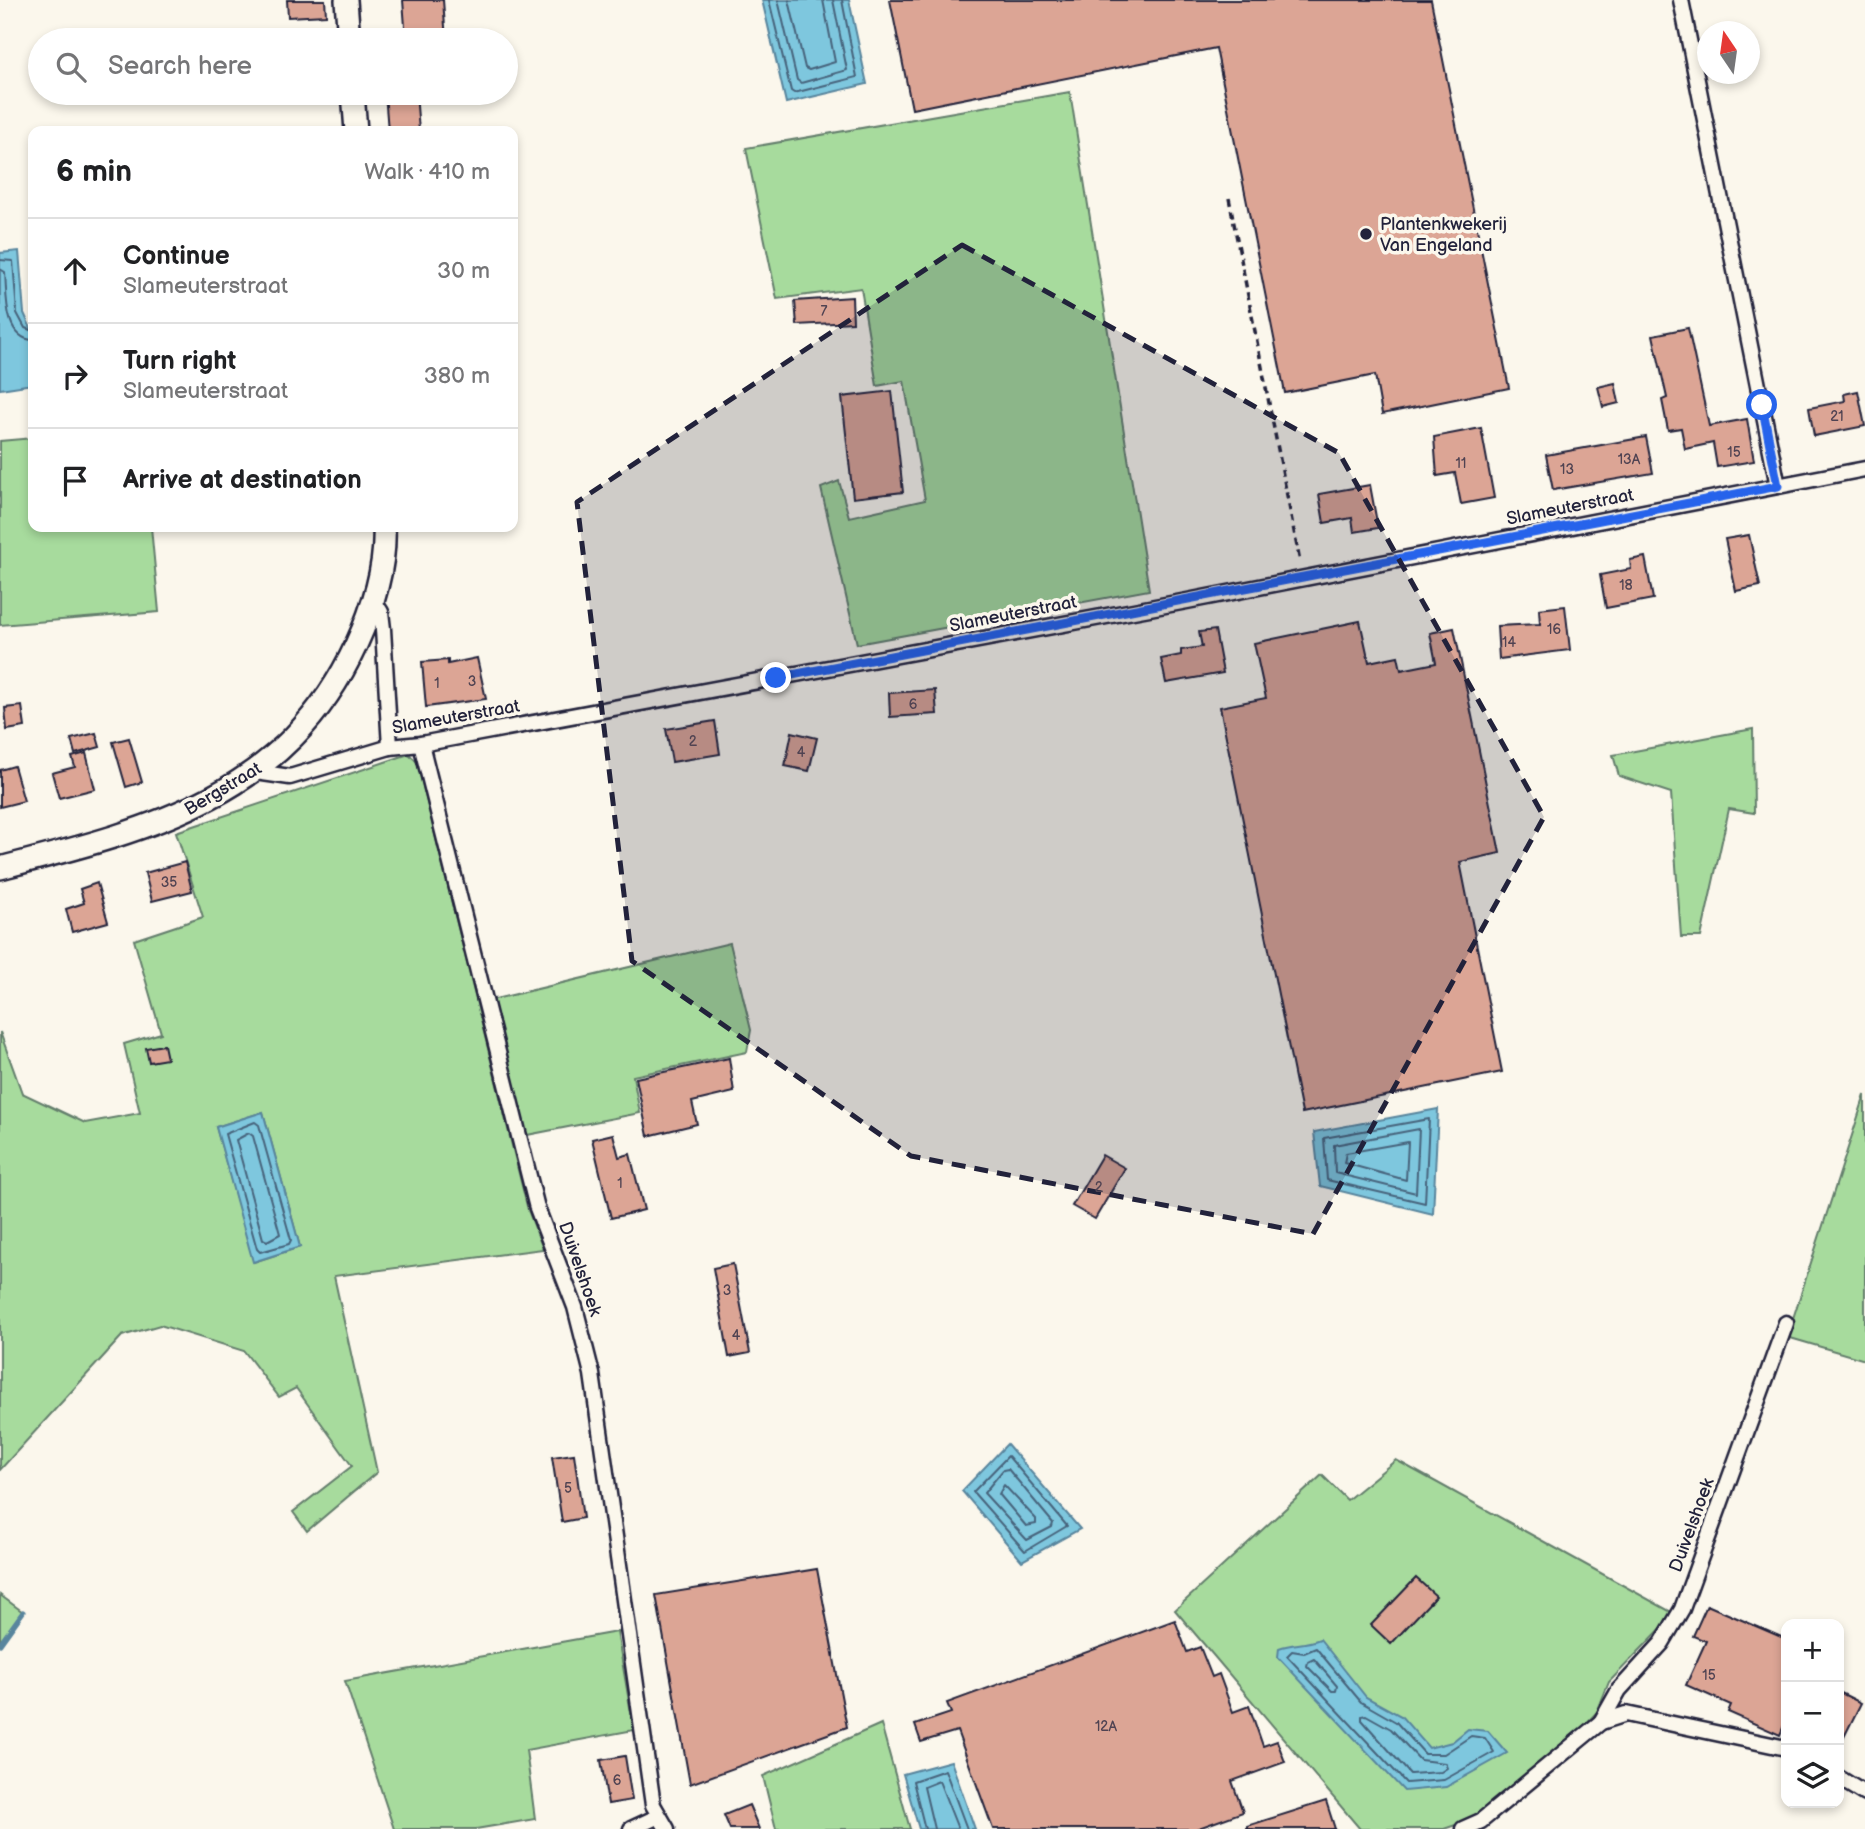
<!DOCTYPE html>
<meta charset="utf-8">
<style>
:root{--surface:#fff;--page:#f6f6f6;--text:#202124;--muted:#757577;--line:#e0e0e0}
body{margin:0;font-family:"Balsamiq Sans",sans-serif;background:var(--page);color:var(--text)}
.controls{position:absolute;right:21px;bottom:21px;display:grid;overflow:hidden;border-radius:14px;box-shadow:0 4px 10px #0003}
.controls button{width:63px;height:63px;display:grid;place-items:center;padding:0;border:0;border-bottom:2px solid var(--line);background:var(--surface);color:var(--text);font:35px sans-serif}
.compass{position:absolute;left:1697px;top:21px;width:63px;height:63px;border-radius:50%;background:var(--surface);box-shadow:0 4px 10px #0003;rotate:347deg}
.stop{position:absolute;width:21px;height:21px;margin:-16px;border:5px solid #2563eb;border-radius:50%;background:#fff}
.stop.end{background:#2563eb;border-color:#fff;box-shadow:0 2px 7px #0008}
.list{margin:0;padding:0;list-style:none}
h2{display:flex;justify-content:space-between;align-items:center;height:91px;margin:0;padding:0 28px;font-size:30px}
h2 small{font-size:23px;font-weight:400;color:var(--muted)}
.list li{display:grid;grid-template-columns:46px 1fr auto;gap:21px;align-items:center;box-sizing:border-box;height:105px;padding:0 28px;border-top:2px solid var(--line)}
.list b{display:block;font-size:26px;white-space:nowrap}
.list p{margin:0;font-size:23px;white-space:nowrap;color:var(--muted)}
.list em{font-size:23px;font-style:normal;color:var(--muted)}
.icon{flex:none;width:38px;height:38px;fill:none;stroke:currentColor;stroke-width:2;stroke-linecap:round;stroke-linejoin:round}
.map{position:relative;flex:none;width:1865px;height:1829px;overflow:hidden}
.search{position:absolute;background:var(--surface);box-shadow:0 4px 10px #0003;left:28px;top:28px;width:490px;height:77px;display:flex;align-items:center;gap:18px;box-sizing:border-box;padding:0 24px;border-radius:38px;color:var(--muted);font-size:26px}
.panel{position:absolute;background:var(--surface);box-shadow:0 4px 10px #0003;left:28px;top:126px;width:490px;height:406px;border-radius:14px}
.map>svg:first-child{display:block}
.green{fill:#a7db9d;stroke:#647e6c;stroke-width:2;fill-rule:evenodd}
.water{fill:#7ec7de;stroke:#59859d;stroke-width:2}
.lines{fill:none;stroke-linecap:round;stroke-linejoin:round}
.shore{stroke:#47647c;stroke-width:2}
.stream{stroke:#59859d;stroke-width:5}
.building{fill:#dca595;stroke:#22223b;stroke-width:2}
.street-casing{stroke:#22223b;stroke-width:19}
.secondary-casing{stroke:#22223b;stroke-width:26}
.path{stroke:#22223b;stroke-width:3.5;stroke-dasharray:7 5;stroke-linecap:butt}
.street{stroke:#fbf7ec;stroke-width:14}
.secondary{stroke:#fbf7ec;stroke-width:21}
.route{stroke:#2563eb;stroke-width:9}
.marked{fill:#22223b;fill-opacity:0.2;stroke:#22223b;stroke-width:5;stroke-dasharray:14 9;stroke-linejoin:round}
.poi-dot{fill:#22223b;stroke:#fbf7ec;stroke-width:2.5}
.labels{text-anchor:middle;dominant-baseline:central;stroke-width:7;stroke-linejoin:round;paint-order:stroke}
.number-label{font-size:14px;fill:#504352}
.poi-label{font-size:18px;fill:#22223b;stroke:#fbf7ec;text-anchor:start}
.street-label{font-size:18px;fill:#22223b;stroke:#fbf7ec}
</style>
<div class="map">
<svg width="1865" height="1829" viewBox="0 0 1865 1829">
<rect width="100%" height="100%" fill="#fbf7ec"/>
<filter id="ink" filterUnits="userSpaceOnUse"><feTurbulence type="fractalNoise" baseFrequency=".0143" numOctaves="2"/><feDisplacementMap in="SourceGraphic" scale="14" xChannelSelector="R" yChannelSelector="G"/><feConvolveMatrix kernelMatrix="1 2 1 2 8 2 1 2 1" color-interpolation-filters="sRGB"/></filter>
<g filter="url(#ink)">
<!-- green -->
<g class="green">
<path d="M1070 92 1149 590 857 644 821 488 839 481 849 517 925 500 904 381 877 386 861 288 777 299 746 148Z"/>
<path d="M33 438V527H151L159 612 0 625V441Z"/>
<path d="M1753 729 1754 813 1729 809 1701 937H1681L1671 793 1619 776 1613 755Z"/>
<path d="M409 754 417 762 528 1210 543 1249 334 1276 377 1472 307 1531 293 1512 352 1466 296 1388 279 1397 244 1351 160 1325 122 1336 0 1470V1032L22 1093 85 1123 140 1113 124 1044 161 1033 134 940 203 917 176 832ZM263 1112 300 1247 254 1262 216 1127Z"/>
<path d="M730 943 751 1030 747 1052 633 1076 640 1113 527 1135 491 1000Z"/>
<path d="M1865 1095V1360L1787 1337Z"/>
<path d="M1396 1460 1675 1614 1609 1682 1597 1712 1557 1754 1473 1819 1444 1829H1360L1175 1610 1322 1475 1347 1500Z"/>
<path d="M0 1595 23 1612 0 1644Z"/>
<path d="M617 1632 634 1730 526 1750 535 1819 476 1829H394L345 1681Z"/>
<path d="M881 1724 910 1829H776L763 1776Z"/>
</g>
<!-- water -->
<g class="water">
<path d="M762 0H849L867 84 786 103Z"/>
<path d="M19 251 24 313 33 333V384L0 389V253Z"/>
<path d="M1438 1109 1433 1214 1320 1186 1314 1132Z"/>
<path d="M263 1112 300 1247 253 1262 216 1127Z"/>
<path d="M1007 1444 1080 1529 1022 1561 962 1491Z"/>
<path d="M1320 1639 1366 1697 1401 1716 1429 1748 1452 1742 1468 1729 1488 1731 1507 1753 1446 1787 1404 1791 1278 1657 1279 1648C1294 1643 1305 1645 1320 1639Z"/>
<path d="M951 1761 975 1829H919L903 1774Z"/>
</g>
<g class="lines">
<!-- shore -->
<g class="shore">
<path d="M769 0 791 91 794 93 857 77 842 0"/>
<path d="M778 0 797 80 801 83 847 70 833 0"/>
<path d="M789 0 805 68 809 70 835 62 823 0"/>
<path d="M0 260 13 261 17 313 25 328 33 331"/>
<path d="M0 269 5 272C7 293 3 338 33 340"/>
<path d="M1429 1119 1425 1203 1327 1180 1324 1138Z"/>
<path d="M255 1122 259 1125 291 1240 289 1244 260 1252 257 1249 225 1134Z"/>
<path d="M1419 1129 1416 1193 1335 1173 1334 1145Z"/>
<path d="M249 1133 253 1136 280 1234 267 1241 263 1239 236 1140Z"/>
<path d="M1408 1142 1406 1180 1344 1163 1346 1153Z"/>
<path d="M1008 1456 1067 1526 1025 1551 973 1492Z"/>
<path d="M1008 1469 1053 1523 1052 1527 1027 1540 984 1493 1003 1470Z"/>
<path d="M1004 1485 1036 1519V1524L1026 1526 999 1494Z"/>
<path d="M1316 1648 1361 1702 1396 1722 1425 1754H1444L1471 1736 1485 1738 1494 1752 1444 1780 1406 1783 1287 1656 1292 1651 1304 1653Z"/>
<path d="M1314 1659 1337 1686 1336 1691H1332L1307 1666 1308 1662Z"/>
<path d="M1366 1715 1391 1729 1420 1760 1445 1763 1447 1768 1441 1772 1410 1774 1362 1720V1716Z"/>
<path d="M925 1829 913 1781 945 1770 967 1829"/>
<path d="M934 1829 924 1787 939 1781 958 1829"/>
</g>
<!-- stream -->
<path class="stream" d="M0 1644 23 1612"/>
</g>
<!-- building -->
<g class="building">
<path d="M287 0H325L326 15 288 17Z"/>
<path d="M403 0H443L446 40H406Z"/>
<path d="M890 0H1431L1509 388 1382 414 1375 375 1285 393 1216 48 912 109Z"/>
<path d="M385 93H416L419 131H388Z"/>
<path d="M852 297 853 322 797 325 795 301Z"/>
<path d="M1688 328 1709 426 1747 419 1754 461 1717 467 1713 443 1685 449 1681 428 1668 430 1662 400 1667 398 1653 335Z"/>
<path d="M1615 383 1619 403 1603 407 1598 387Z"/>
<path d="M892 391 903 492 853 498 842 397Z"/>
<path d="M1858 391 1865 426 1814 436 1809 408 1845 401 1844 394Z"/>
<path d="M1481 428 1494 498 1461 504 1455 473 1437 476 1434 437Z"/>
<path d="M1646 437 1653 473 1553 490 1546 455Z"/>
<path d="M1370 485 1378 528 1354 532 1352 518 1324 523 1319 494Z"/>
<path d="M1749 535 1760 586 1736 591 1725 539Z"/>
<path d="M1645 557 1653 599 1606 608 1600 575 1631 569 1630 560Z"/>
<path d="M1565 606 1570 650 1499 659 1497 626 1540 624 1539 609Z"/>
<path d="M1360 621 1369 662 1398 656 1401 670 1436 663 1430 633 1454 628 1500 853 1460 862 1502 1072 1302 1113 1220 707 1266 698 1254 643Z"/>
<path d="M1215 630 1223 673 1166 683 1161 659 1181 655V650L1202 647 1199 632Z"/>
<path d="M477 658 486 699 426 707 422 662 448 660V664Z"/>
<path d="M935 690 937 714 890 717 889 693Z"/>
<path d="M22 706 25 727 7 730 5 708Z"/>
<path d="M715 721 720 754 672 762 666 729Z"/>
<path d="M792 732 817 738 809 771 785 766Z"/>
<path d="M96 733 100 747 75 754 71 739Z"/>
<path d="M129 738 142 782 126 787 113 742Z"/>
<path d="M86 753 95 789 59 798 52 773 75 767 72 757Z"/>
<path d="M14 766 24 801 0 807V770Z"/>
<path d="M185 862 192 891 152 901 145 873Z"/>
<path d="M97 883 108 922 72 932 66 909 84 903 80 889Z"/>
<path d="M164 1045 167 1059 149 1062 146 1048Z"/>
<path d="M729 1058 734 1092 692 1102 697 1124 648 1136 636 1078Z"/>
<path d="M613 1134 619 1157 630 1154 644 1210 611 1218 592 1139Z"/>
<path d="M1102 1155 1125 1168 1095 1219 1072 1206Z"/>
<path d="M733 1264 750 1353 729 1357 713 1268Z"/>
<path d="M574 1454 583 1518 562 1522 552 1457Z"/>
<path d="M817 1569 847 1727 690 1784 656 1595Z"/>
<path d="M1416 1578 1436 1596 1391 1644 1371 1625Z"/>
<path d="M1707 1605 1786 1639V1721L1780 1735 1728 1712 1731 1705 1686 1685 1706 1641 1693 1636Z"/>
<path d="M1175 1620 1187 1652 1200 1647 1212 1677 1219 1674 1233 1712 1249 1706 1263 1746 1277 1741 1285 1762 1232 1781 1243 1812 1196 1829H993L957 1731 921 1742 915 1725 951 1713 947 1703Z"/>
<path d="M1839 1692 1861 1703 1839 1747Z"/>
<path d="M625 1756 632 1800 608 1804 601 1760Z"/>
<path d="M1326 1801 1335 1829H1247V1826Z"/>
<path d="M749 1805 759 1829H730L724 1815Z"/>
</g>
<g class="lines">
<!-- street casing -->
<g class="street-casing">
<g id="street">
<path d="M1681 0 1778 486"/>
<path d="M374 601 381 612 383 629 390 747"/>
<path d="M421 744 537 1208 575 1307 592 1374 653 1805 667 1829"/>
<path d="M256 772 290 777 390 747 421 744 1187 601 1865 469"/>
<path d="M1601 1722 1619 1690 1662 1643 1682 1609 1786 1323"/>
<path d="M1839 1778 1865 1794"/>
<path d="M631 1829 659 1816"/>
<path d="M1463 1829 1481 1821 1601 1722 1626 1714 1786 1748"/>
</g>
</g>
<!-- secondary casing -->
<g class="secondary-casing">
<g id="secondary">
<path d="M346 0 349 40"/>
<path d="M353 93 356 131"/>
<path d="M0 868C148 830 286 797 356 645 373 608 386 568 384 527"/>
</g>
</g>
<!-- path -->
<path class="path" d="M1229 198 1300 562"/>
<!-- street -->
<use href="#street" class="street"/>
<!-- secondary -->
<use href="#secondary" class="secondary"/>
</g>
</g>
<g class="lines" filter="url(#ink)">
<!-- route -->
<path class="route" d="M776 678 1778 486 1762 405"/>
</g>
<!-- marked area -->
<path class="marked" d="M962 245 1339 453 1544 817 1313 1234 911 1156 632 961 577 502Z"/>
<!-- markers -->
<circle class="poi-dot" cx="1366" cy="234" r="7"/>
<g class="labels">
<!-- number labels -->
<g class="number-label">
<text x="824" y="311">7</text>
<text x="1837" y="416">21</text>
<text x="1734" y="452">15</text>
<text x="1629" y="459">13A</text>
<text x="1461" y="463">11</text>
<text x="1567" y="469">13</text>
<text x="1626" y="585">18</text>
<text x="1554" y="629">16</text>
<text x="1509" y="642">14</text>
<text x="472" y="681">3</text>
<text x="437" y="683">1</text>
<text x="913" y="704">6</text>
<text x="693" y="741">2</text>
<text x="801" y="752">4</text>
<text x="169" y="882">35</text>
<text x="620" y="1183">1</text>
<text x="1099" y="1187">2</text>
<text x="727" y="1290">3</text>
<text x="736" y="1335">4</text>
<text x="568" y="1488">5</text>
<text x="1709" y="1675">15</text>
<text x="1106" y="1726">12A</text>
<text x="617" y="1780">6</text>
</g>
<!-- poi labels -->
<g class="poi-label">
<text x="1380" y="224">Plantenkwekerij<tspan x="1380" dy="21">Van Engeland</tspan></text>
</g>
<!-- street labels -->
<g class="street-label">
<text transform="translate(1570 507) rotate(-11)">Slameuterstraat</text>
<text transform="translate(1013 614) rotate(-11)">Slameuterstraat</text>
<text transform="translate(456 717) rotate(-10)">Slameuterstraat</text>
<text transform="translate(223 789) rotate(-31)">Bergstraat</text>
<text transform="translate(580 1269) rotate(71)">Duivelshoek</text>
<text transform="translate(1692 1525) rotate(-70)">Duivelshoek</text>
</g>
</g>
</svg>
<div class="controls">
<button>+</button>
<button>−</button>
<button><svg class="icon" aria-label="layers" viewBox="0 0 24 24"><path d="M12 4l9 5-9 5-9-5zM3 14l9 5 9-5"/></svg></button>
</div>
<svg class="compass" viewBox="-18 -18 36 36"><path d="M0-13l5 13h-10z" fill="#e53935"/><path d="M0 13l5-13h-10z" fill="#757577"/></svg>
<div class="stop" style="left:1762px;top:405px"></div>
<div class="stop end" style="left:776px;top:678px"></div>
<div class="search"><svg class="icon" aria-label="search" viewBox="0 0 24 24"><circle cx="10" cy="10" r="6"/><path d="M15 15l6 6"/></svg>Search here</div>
<section class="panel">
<h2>6 min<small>Walk · 410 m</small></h2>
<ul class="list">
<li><svg class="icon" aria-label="ahead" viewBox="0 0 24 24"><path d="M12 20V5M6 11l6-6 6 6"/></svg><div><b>Continue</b><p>Slameuterstraat</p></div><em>30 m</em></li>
<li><svg class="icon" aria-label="right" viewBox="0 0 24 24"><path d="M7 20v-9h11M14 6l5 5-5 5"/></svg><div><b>Turn right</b><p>Slameuterstraat</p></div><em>380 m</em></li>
<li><svg class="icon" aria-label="arrive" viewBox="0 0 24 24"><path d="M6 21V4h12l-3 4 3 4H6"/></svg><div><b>Arrive at destination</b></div></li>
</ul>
</section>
</div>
